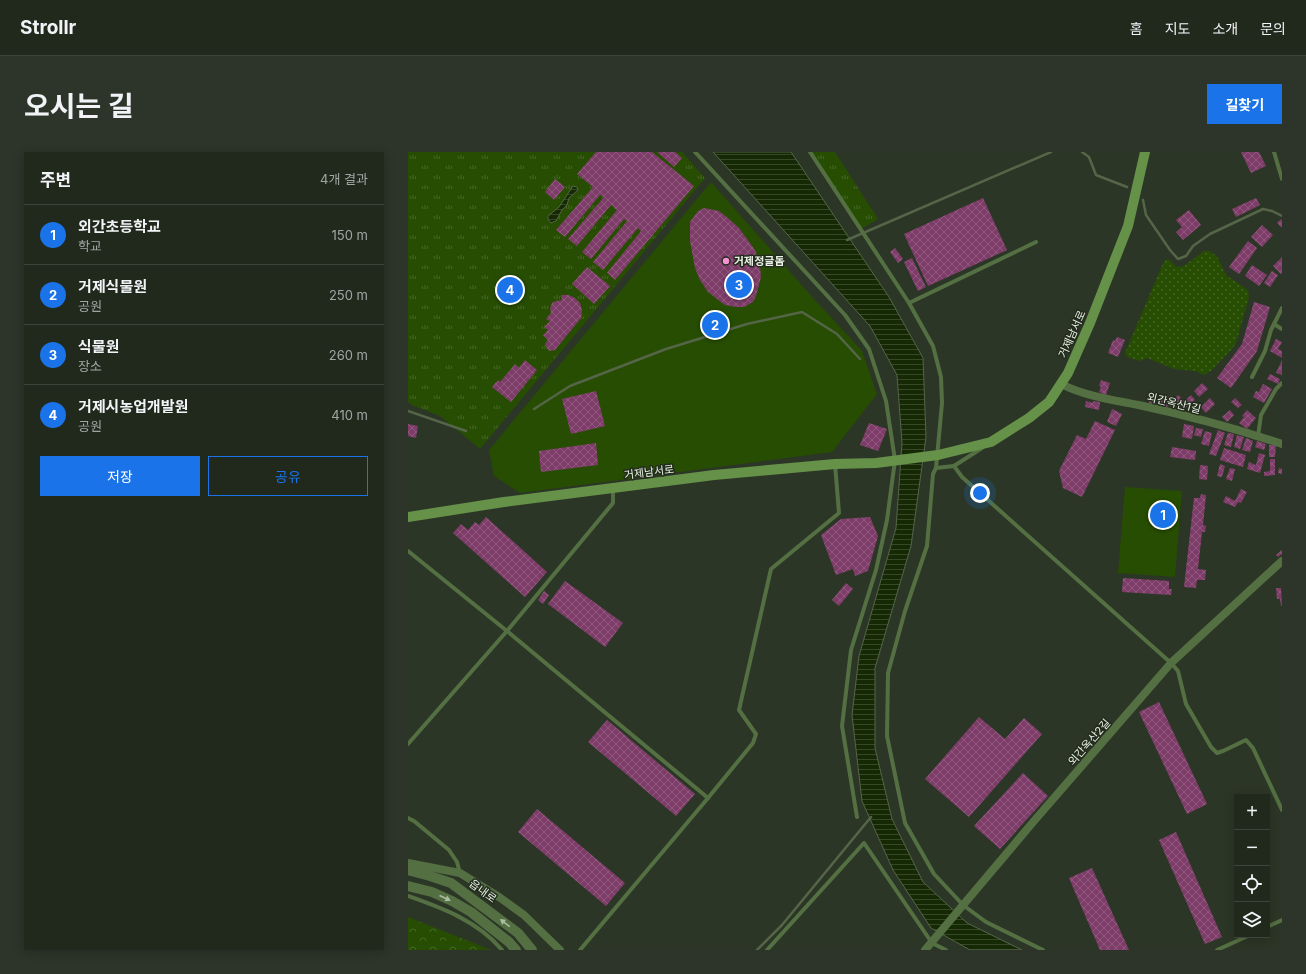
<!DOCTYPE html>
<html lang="ko">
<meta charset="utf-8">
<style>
:root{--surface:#21281c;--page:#2d3429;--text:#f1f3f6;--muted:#a2a6a3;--line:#3e443b;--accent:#1a73e8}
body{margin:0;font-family:Inter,"Noto Sans KR",sans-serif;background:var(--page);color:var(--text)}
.controls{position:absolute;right:12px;bottom:12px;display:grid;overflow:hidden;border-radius:0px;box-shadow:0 2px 10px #0003}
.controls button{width:36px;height:36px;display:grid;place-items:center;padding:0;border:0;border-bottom:1px solid var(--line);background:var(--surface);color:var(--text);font:20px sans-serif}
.you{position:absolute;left:572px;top:341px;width:14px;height:14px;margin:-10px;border:3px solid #fff;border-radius:50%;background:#1a73e8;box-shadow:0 0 0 6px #1a73e833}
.badge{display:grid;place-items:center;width:26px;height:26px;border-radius:50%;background:var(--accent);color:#fff;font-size:13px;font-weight:700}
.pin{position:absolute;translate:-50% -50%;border:2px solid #fff;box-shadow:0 1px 4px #0006}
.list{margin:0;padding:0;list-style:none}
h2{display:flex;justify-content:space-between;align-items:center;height:52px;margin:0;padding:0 16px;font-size:17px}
h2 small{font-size:13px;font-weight:400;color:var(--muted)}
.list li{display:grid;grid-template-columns:26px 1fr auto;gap:12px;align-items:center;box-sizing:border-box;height:60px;padding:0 16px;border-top:1px solid var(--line)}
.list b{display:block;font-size:15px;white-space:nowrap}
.list p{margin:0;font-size:13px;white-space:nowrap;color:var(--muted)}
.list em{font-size:13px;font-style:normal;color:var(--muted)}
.actions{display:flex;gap:8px;padding:12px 16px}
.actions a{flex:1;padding:9px 0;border:1px solid var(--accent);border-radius:0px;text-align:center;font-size:14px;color:var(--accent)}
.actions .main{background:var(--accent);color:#fff}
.icon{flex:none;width:22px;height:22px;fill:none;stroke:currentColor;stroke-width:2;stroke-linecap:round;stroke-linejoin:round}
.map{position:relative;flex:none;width:874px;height:798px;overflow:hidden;border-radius:0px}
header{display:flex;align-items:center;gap:24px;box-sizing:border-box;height:56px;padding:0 20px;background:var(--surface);border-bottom:1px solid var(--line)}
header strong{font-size:19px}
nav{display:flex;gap:22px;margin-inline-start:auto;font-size:14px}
.intro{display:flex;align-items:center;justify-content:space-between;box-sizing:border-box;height:96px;padding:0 24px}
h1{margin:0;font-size:28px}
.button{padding:10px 18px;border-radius:0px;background:var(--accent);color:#fff;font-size:14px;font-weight:700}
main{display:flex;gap:24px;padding:0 24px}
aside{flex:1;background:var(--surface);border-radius:0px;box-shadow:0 2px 10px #0003}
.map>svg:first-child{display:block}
.grass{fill:url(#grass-dots)}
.forest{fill:url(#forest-crowns)}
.park{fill:url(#park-tufts)}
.garden{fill:#274d02}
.water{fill:url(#water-rules);stroke:#556548}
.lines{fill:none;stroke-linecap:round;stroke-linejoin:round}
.stream{stroke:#556548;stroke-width:2.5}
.building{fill:url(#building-cross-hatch)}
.service{stroke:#547043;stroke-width:4}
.minor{stroke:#547043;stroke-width:8}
.tertiary{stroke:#547043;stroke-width:10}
.secondary{stroke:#659148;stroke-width:10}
.oneway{fill:#adbda4}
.poi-dot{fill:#f591d2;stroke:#222c1c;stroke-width:1.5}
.labels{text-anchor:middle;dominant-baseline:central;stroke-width:3;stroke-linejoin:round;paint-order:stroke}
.poi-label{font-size:11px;font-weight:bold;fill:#e9f0e5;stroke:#222c1c;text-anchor:start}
.street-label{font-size:11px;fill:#e9f0e5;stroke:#222c1c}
</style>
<header>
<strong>Strollr</strong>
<nav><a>홈</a><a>지도</a><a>소개</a><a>문의</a></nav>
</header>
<div class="intro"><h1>오시는 길</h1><a class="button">길찾기</a></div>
<main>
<aside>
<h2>주변<small>4개 결과</small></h2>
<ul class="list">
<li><span class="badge">1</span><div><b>외간초등학교</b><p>학교</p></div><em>150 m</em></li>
<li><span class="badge">2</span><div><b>거제식물원</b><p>공원</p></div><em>250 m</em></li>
<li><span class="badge">3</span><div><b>식물원</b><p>장소</p></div><em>260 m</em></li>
<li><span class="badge">4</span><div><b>거제시농업개발원</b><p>공원</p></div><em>410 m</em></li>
</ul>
<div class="actions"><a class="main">저장</a><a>공유</a></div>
</aside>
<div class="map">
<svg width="874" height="798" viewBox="0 0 874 798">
<defs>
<pattern id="grass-dots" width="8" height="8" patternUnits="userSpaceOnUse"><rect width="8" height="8" fill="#274d02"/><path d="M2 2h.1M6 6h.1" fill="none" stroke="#466727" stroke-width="1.8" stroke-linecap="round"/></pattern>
<pattern id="forest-crowns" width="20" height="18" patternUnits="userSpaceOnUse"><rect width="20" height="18" fill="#274d02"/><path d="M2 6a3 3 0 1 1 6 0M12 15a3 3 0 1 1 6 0" fill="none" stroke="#466727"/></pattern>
<pattern id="park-tufts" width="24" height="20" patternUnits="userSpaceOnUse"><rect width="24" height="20" fill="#274d02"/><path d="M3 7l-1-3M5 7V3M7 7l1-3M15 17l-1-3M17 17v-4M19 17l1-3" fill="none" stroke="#466727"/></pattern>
<pattern id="water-rules" width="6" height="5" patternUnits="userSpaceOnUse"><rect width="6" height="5" fill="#152905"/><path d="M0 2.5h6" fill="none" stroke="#374829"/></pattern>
<pattern id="building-cross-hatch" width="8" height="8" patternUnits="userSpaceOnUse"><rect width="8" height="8" fill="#7e3c69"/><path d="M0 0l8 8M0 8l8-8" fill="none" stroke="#90587e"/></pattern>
</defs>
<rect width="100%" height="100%" fill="#2c3626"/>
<!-- grass -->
<path class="grass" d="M796 99H801L809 104 818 123 840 138 841 145 829 188 825 196 803 219 795 223 788 219 766 217 739 206 732 209 719 205 717 201 756 109 760 107 769 115 776 114Z"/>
<!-- forest -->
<path class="forest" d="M0 765 83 798H0Z"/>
<!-- park -->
<g class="park">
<path d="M0 0H274L297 26 72 297 32 264 4 253 0 250Z"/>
<path d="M402 0H427L470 67 453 77Z"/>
</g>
<!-- garden -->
<g class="garden">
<path d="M303 30 406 147 454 199 469 242 424 300 112 341 86 324 81 298Z"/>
<path d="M717 335 774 339 767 425 710 421Z"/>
</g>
<!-- water -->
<g class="water">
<path d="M305 0H383L481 145 515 206 518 285 503 394 467 516V596L484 667 515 730 559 771 614 798H562L523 776 485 718 454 649 444 563 451 504 488 376 494 291 489 223 462 174Z"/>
<path d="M165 34 169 35 170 38 161 46 159 53 154 58 148 69 143 71 140 67V64L151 55Z"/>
</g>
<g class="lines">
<!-- stream -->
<g class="stream">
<path d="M674 0 681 5 688 23 719 35"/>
<path d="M735 48 738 63 762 98 770 107 778 104 785 94 802 82 855 57 864 59 874 64"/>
<path d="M439 88 643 0"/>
<path d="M126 257 162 234 258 197 339 172 394 160 429 182 452 207"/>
<path d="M0 259 58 279"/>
<path d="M349 798 374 773 463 665"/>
</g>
</g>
<!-- building -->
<g class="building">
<path d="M188 0H244L286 34 207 128 199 121 233 79 230 76 195 118 185 110 219 69 216 67 183 107 174 100 209 58 203 53 169 94 160 87 196 45 192 43 157 85 148 78 185 35 169 22Z"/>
<path d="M249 0H267L274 6 266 15Z"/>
<path d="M833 0H851L858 14 843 21Z"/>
<path d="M147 27 157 35 146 48 137 40Z"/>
<path d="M575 46 599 98 520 134 496 82Z"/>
<path d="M848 46 852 53 828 65 824 57Z"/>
<path d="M296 56 311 59 320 66 331 76 347 98 352 114 353 125 348 144 345 150 336 155H328L317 153 309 147 300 140 292 128 287 116 282 89V70L290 59Z"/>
<path d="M781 58 793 73 775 88 768 80 774 75 768 68Z"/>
<path d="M873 67 874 69V76L869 71Z"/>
<path d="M854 73 865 83 854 95 843 85Z"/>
<path d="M840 89 849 96 831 122 821 115Z"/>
<path d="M487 96 495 107 490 111 482 100Z"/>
<path d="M874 105V121L873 122 865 114Z"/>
<path d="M504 106 518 135 510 139 496 110Z"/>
<path d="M844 113 859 123 851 134 837 124Z"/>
<path d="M179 115 202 134 186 152 164 132Z"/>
<path d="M864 119 870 123 862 135 856 131Z"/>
<path d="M153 143H160L167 146 172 151 174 158 173 166 147 198 141 199 137 192 140 188 135 183 140 178 136 175 142 169 138 167 143 161 142 156 144 151 148 149 154 148Z"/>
<path d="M846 150 862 155 849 199 823 236 809 226 834 192Z"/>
<path d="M709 185 717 188 710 205 700 201 705 188 707 189Z"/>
<path d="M868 187 874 190 870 197 874 199V206L862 199Z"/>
<path d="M117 208 129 218 103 250 84 235 90 228 92 230 107 212 111 216Z"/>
<path d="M874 208V223L868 221Z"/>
<path d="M862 222 872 227 870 232 859 227Z"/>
<path d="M693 228 702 231 698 243 691 240 693 235 691 234Z"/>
<path d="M794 231 800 237 791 245 786 239Z"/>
<path d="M855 232 864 237 856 251 845 245 848 239 851 240Z"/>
<path d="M188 239 197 274 163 282 154 247Z"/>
<path d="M770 243 776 249 783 243 787 248 774 259 765 248Z"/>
<path d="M746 244H749L747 253 741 251V249L745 250Z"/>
<path d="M754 244 762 245 760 255 752 253Z"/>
<path d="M802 246 807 252 798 261 793 255Z"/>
<path d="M827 246 834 253 830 256 823 250Z"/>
<path d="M678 249 685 251V249L692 250 691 258 677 255Z"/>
<path d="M704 257 714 262 708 274 699 270Z"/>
<path d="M822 258 826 263 819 270 814 265Z"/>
<path d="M839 258 848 266 839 277 831 271 836 265 834 264Z"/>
<path d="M687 269 707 278 674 345 655 336 651 319 669 283 678 287Z"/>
<path d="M461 271 479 277 470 299 452 293Z"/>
<path d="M0 272 10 274 8 286 0 284Z"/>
<path d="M776 272 786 274 784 287 774 285Z"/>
<path d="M788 276 795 277 793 285 786 283Z"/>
<path d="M810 278 817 281 808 304 801 302Z"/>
<path d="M797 279 804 281 801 294 793 292Z"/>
<path d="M820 281 826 282 823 295 816 293Z"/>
<path d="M829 283 836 285 832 297 826 295Z"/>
<path d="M838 286 845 289 842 300 834 298Z"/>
<path d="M849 289 858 292 856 298 847 295Z"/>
<path d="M188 291 190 313 133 320 131 299Z"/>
<path d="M861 293H868L867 305H861Z"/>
<path d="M764 295 788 299 787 308 762 305Z"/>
<path d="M816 296 838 303 835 315 812 308Z"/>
<path d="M851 301 857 303 852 321 839 317 841 310 848 313Z"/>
<path d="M862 307H867V323L856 324V320L862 319Z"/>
<path d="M812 312 817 314 814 325 809 324Z"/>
<path d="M792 313 800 314 799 328 791 327Z"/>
<path d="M822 316 827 317 824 329 818 327Z"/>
<path d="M871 316 874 317V322L870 321Z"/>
<path d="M833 337 839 340 833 351 830 350 827 355 815 350 818 344 827 349Z"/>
<path d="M793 342 798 343 795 373 798 374 797 380H794L790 417 798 418 797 428H789L788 436 776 435 786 346H792Z"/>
<path d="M78 365 139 420 117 445 45 381 53 372 60 378 67 370 71 373Z"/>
<path d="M462 365 470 384 460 419 447 424 445 417 428 423 413 383 433 367Z"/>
<path d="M874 398V402L870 405 868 403Z"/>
<path d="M715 426 761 429V437H764L763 443 714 440Z"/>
<path d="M157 429 215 471 197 495 140 452Z"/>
<path d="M438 431 445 437 431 454 424 448Z"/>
<path d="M868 436H873L874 454H873L872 447H869Z"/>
<path d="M136 439 141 443 135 452 130 448Z"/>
<path d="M751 550 799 652 779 662 731 560Z"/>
<path d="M571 565 597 587 616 566 634 582 561 665 517 627Z"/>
<path d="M199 568 287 642 268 664 180 590Z"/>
<path d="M615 621 640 644 592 697 566 674Z"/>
<path d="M129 657 217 731 198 754 110 680Z"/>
<path d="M768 680 814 785 797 792 751 688Z"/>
<path d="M684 716 721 798H692L661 726Z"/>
</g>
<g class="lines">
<!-- service -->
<g class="service">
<path d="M287 0 437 163 461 197 478 249 487 308 479 368 468 418 443 498 434 574 449 665"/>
<path d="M402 0 501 151 525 194 533 225 534 251 528 316 546 314 554 325 763 511 770 519 778 552 803 595 809 601 815 599 838 588 845 596 874 658"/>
<path d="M866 0 874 27"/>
<path d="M501 151 628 90"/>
<path d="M866 172 874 177"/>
<path d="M844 225 857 199 863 178 874 156"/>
<path d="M850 284 853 263 868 237 874 231"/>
<path d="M546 314 574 296"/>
<path d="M528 316 525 322 519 394 497 459 480 521 479 584 497 671 526 722 555 753 578 770 635 798"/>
<path d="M0 399 99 479 300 646 172 798"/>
<path d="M0 592 99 479 205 351V337"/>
<path d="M300 646 345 591 348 582 331 558 363 417 431 361 427 312"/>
<path d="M0 666 6 669 41 698 49 710 52 721"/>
<path d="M0 744C34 756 70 769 94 798"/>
<path d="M859 775 874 768"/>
<path d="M359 798 456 691 524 791 538 798"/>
<path d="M809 798 842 783"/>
</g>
<!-- minor -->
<g class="minor">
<path d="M653 232C679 245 707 248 735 254 782 264 829 277 874 292"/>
<path d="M0 711 52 721 91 745 116 763 152 798"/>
<path d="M517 798 626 669 763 511 874 409"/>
</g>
<!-- tertiary -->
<g class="tertiary">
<path d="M0 718 22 724 43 731 110 781 124 798"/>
<path d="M0 734 24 740 44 749 63 760 101 790 108 798"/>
</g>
<!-- secondary -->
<path class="secondary" d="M0 365 96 350 306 323 427 312 468 311 530 303 583 290 621 266 641 250 660 221 682 171 720 74 737 0"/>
</g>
<!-- one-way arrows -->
<defs><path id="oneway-solid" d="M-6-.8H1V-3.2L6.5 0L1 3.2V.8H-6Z"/></defs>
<g class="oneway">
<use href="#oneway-solid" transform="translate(37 746) rotate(24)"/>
<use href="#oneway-solid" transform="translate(97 771) rotate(-142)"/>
</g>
<!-- markers -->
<circle class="poi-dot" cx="318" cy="109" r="4"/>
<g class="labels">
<!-- poi labels -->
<g class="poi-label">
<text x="326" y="109">거제정글돔</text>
</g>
<!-- street labels -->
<g class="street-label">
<text transform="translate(664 182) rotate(-66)">거제남서로</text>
<text transform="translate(766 251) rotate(14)">외간옥산1길</text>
<text transform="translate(241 320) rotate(-7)">거제남서로</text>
<text transform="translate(681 590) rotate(-49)">외간옥산2길</text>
<text transform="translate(75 739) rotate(36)">읍내로</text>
</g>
</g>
</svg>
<div class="controls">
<button>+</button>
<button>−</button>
<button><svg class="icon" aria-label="locate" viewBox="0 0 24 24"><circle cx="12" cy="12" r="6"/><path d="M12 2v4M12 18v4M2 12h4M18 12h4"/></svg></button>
<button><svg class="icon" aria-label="layers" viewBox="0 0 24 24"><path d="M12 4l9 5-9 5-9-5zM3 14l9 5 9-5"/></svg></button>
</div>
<div class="you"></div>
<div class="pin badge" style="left:755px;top:363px">1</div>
<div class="pin badge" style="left:307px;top:173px">2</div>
<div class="pin badge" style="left:331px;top:133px">3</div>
<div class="pin badge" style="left:102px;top:138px">4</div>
</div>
</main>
